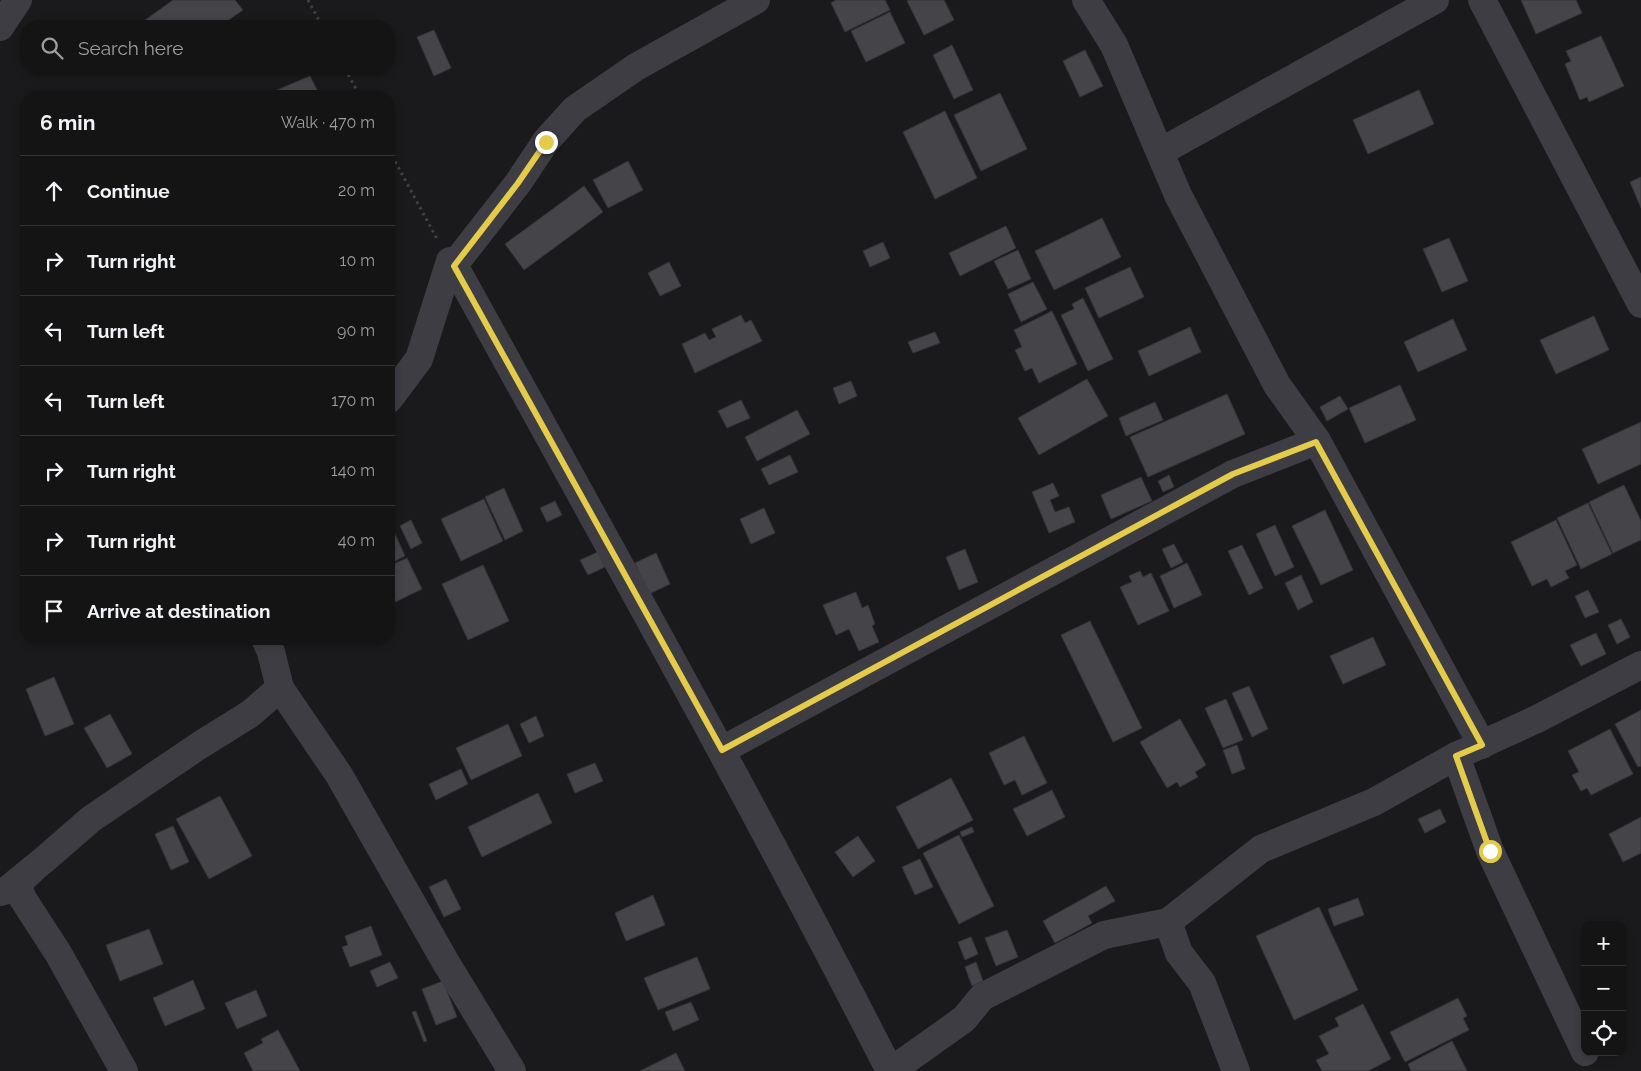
<!DOCTYPE html>
<meta charset="utf-8">
<style>
:root{--surface:#141415;--page:#1d1d1e;--text:#f1f3f6;--muted:#9d9ea0;--line:#333334}
body{margin:0;font-family:Raleway,sans-serif;background:var(--page);color:var(--text)}
.controls{position:absolute;right:15px;bottom:15px;display:grid;overflow:hidden;border-radius:10px;box-shadow:0 2px 8px #0003}
.controls button{width:45px;height:45px;display:grid;place-items:center;padding:0;border:0;border-bottom:1px solid var(--line);background:var(--surface);color:var(--text);font:25px sans-serif}
.stop{position:absolute;width:15px;height:15px;margin:-11px;border:4px solid #e4cb4a;border-radius:50%;background:#fff}
.stop.end{background:#e4cb4a;border-color:#fff;box-shadow:0 1px 5px #0008}
.list{margin:0;padding:0;list-style:none}
h2{display:flex;justify-content:space-between;align-items:center;height:65px;margin:0;padding:0 20px;font-size:21px}
h2 small{font-size:16px;font-weight:400;color:var(--muted)}
.list li{display:grid;grid-template-columns:32px 1fr auto;gap:15px;align-items:center;box-sizing:border-box;height:70px;padding:0 20px;border-top:1px solid var(--line)}
.list b{display:block;font-size:19px;white-space:nowrap}
.list em{font-size:16px;font-style:normal;color:var(--muted)}
.icon{flex:none;width:28px;height:28px;fill:none;stroke:currentColor;stroke-width:2;stroke-linecap:round;stroke-linejoin:round}
.map{position:relative;flex:none;width:1641px;height:1071px;overflow:hidden}
.search{position:absolute;background:var(--surface);box-shadow:0 2px 8px #0003;left:20px;top:20px;width:375px;height:55px;display:flex;align-items:center;gap:12px;box-sizing:border-box;padding:0 18px;border-radius:20px;color:var(--muted);font-size:19px}
.panel{position:absolute;background:var(--surface);box-shadow:0 2px 8px #0003;left:20px;top:90px;width:375px;height:555px;border-radius:20px}
.map>svg:first-child{display:block}
.building{fill:#454449;stroke:#353438}
.lines{fill:none;stroke-linecap:round;stroke-linejoin:round}
.path{stroke:#414248;stroke-width:3;stroke-dasharray:2.5 4;stroke-linecap:butt}
.minor{stroke:#3d3d43;stroke-width:28}
.route{stroke:#e4cb4a;stroke-width:6}
</style>
<div class="map">
<svg width="1641" height="1071" viewBox="0 0 1641 1071">
<rect width="100%" height="100%" fill="#1a1a1c"/>
<!-- building -->
<g class="building">
<path d="M173 0H235L243 10 220 26H143L141 23Z"/>
<path d="M836 0H885L890 10 845 32 831 3Z"/>
<path d="M910 0H944L954 20 924 35 907 1Z"/>
<path d="M1521 0H1576L1582 13 1536 34Z"/>
<path d="M890 12 905 43 866 62 851 31Z"/>
<path d="M434 30 451 68 434 76 417 37Z"/>
<path d="M1601 36 1624 86 1589 102 1587 97 1580 100 1565 64 1571 61 1566 51Z"/>
<path d="M952 45 973 90 954 99 933 55Z"/>
<path d="M1085 50 1103 86 1080 97 1063 61Z"/>
<path d="M310 76 318 92 308 96H269L268 94Z"/>
<path d="M1419 90 1434 124 1368 154 1353 120Z"/>
<path d="M1000 93 1027 149 981 171 954 115Z"/>
<path d="M945 111 977 178 935 199 903 132Z"/>
<path d="M628 161 643 190 608 208 593 180Z"/>
<path d="M1641 177V208L1630 182Z"/>
<path d="M584 186 603 212 524 270 505 244Z"/>
<path d="M1102 218 1121 257 1054 290 1035 251Z"/>
<path d="M1006 226 1016 248 960 276 949 253Z"/>
<path d="M1449 238 1468 281 1442 292 1423 249Z"/>
<path d="M883 242 890 258 870 267 863 251Z"/>
<path d="M1018 250 1031 279 1008 289 994 261Z"/>
<path d="M669 262 681 286 660 296 648 273Z"/>
<path d="M1130 267 1144 297 1099 318 1085 288Z"/>
<path d="M1033 282 1047 309 1021 322 1008 294Z"/>
<path d="M1083 298 1113 359 1088 371 1061 315 1074 309 1072 304Z"/>
<path d="M1052 311 1077 364 1039 383 1032 368 1025 371 1015 350 1022 347 1014 330Z"/>
<path d="M741 315 745 323 751 320 762 341 695 373 682 344 705 333 709 340 716 337 712 329Z"/>
<path d="M1594 316 1609 350 1556 374 1540 340Z"/>
<path d="M1453 319 1467 350 1418 372 1404 342Z"/>
<path d="M1190 327 1201 352 1149 376 1138 351Z"/>
<path d="M935 332 940 343 913 353 908 342Z"/>
<path d="M1087 379 1108 416 1039 455 1018 418Z"/>
<path d="M851 381 857 396 839 404 833 388Z"/>
<path d="M1400 385 1416 420 1365 443 1349 408Z"/>
<path d="M1227 394 1245 434 1148 477 1130 437Z"/>
<path d="M1340 396 1348 409 1327 421 1320 407Z"/>
<path d="M741 400 750 418 727 428 718 411Z"/>
<path d="M1155 402 1163 420 1126 436 1119 418Z"/>
<path d="M797 410 810 434 757 461 745 437Z"/>
<path d="M1641 422V464L1598 484 1582 449Z"/>
<path d="M790 455 798 472 769 485 761 469Z"/>
<path d="M1169 475 1174 487 1163 492 1158 481Z"/>
<path d="M1141 477 1152 501 1111 519 1101 495Z"/>
<path d="M1053 483 1059 496 1050 500 1055 512 1069 507 1075 522 1049 533 1032 492Z"/>
<path d="M1624 485 1641 521V540L1613 553 1589 502Z"/>
<path d="M504 488 523 531 505 540 485 497Z"/>
<path d="M484 499 503 541 461 561 441 519Z"/>
<path d="M555 501 562 515 547 522 540 508Z"/>
<path d="M1588 503 1612 554 1581 569 1557 518Z"/>
<path d="M764 508 775 533 751 544 740 519Z"/>
<path d="M1325 510 1353 570 1321 585 1292 526Z"/>
<path d="M411 520 422 543 411 549 400 526Z"/>
<path d="M1556 520 1577 565 1565 571 1569 578 1551 587 1547 579 1532 586 1511 542Z"/>
<path d="M391 525 405 556 389 564V526Z"/>
<path d="M1275 525 1294 567 1275 576 1256 534Z"/>
<path d="M1174 544 1183 562 1171 568 1162 549Z"/>
<path d="M1242 545 1263 588 1249 595 1228 551Z"/>
<path d="M965 549 978 582 959 590 946 557Z"/>
<path d="M598 552 605 567 588 575 580 560Z"/>
<path d="M656 553 670 584 649 594 635 563Z"/>
<path d="M407 558 422 589 389 605V566Z"/>
<path d="M1187 563 1202 595 1174 608 1160 576Z"/>
<path d="M483 565 509 621 468 640 442 584Z"/>
<path d="M1140 571 1143 577 1151 573 1169 611 1138 625 1120 587 1132 582 1129 576Z"/>
<path d="M1301 575 1313 602 1298 610 1285 583Z"/>
<path d="M1588 590 1599 612 1585 618 1575 596Z"/>
<path d="M856 592 862 608 868 605 875 624 872 626 879 642 859 651 849 629 836 635 823 605Z"/>
<path d="M1621 619 1630 637 1617 644 1608 625Z"/>
<path d="M1090 621 1142 728 1113 742 1061 635Z"/>
<path d="M1596 633 1606 654 1581 666 1570 645Z"/>
<path d="M1373 637 1386 665 1343 684 1330 656Z"/>
<path d="M54 677 74 724 45 736 26 689Z"/>
<path d="M1249 686 1268 729 1252 737 1232 693Z"/>
<path d="M1226 699 1243 740 1223 748 1205 708Z"/>
<path d="M1641 710V766L1638 767 1615 724Z"/>
<path d="M110 714 132 754 107 768 84 728Z"/>
<path d="M536 716 544 736 529 743 520 724Z"/>
<path d="M1180 719 1206 765 1195 772 1198 777 1180 787 1177 782 1167 788 1140 742Z"/>
<path d="M508 724 522 756 471 780 456 748Z"/>
<path d="M1610 729 1633 774 1591 795 1587 788 1581 791 1572 775 1579 772 1568 751Z"/>
<path d="M1024 736 1047 783 1022 795 1015 780 1004 785 989 753Z"/>
<path d="M1237 745 1245 769 1232 774 1223 750Z"/>
<path d="M595 763 603 781 575 793 567 774Z"/>
<path d="M461 769 468 784 436 800 429 784Z"/>
<path d="M951 778 973 820 918 849 896 807Z"/>
<path d="M1052 790 1065 817 1027 836 1013 809Z"/>
<path d="M538 793 552 823 482 857 468 827Z"/>
<path d="M220 796 252 856 209 879 176 819Z"/>
<path d="M1440 809 1446 822 1425 833 1418 819Z"/>
<path d="M1641 817V853L1623 862 1609 834Z"/>
<path d="M173 826 189 862 171 870 155 834Z"/>
<path d="M972 827 974 832 962 837 960 832Z"/>
<path d="M959 835 994 906 959 924 923 853Z"/>
<path d="M858 836 875 861 853 877 835 852Z"/>
<path d="M920 859 933 887 915 895 902 867Z"/>
<path d="M446 879 461 909 444 917 429 887Z"/>
<path d="M1106 886 1115 901 1088 916 1092 923 1055 943 1043 921Z"/>
<path d="M653 895 665 925 626 941 615 913Z"/>
<path d="M1358 898 1364 915 1334 926 1328 909Z"/>
<path d="M1319 907 1358 990 1294 1020 1256 936Z"/>
<path d="M371 926 382 955 350 967 342 947 348 945 345 936Z"/>
<path d="M149 929 163 964 120 981 106 945Z"/>
<path d="M1007 930 1018 957 996 966 985 938Z"/>
<path d="M971 937 978 954 965 960 958 942Z"/>
<path d="M697 957 710 989 658 1010 644 978Z"/>
<path d="M390 962 398 978 377 987 370 971Z"/>
<path d="M976 962 983 981 972 986 965 967Z"/>
<path d="M193 980 205 1009 165 1026 153 998Z"/>
<path d="M443 981 457 1017 436 1025 422 989Z"/>
<path d="M256 990 267 1016 237 1029 225 1003Z"/>
<path d="M1458 998 1467 1016 1463 1018 1469 1030 1405 1062 1390 1032Z"/>
<path d="M691 1002 699 1020 673 1031 665 1012Z"/>
<path d="M1363 1004 1391 1059 1368 1071H1322L1316 1060 1329 1054 1319 1036 1339 1026 1335 1018Z"/>
<path d="M416 1011 427 1041 424 1042 412 1012Z"/>
<path d="M278 1030 300 1071H253L244 1053 263 1043 261 1039Z"/>
<path d="M1452 1041 1467 1071H1411L1408 1064Z"/>
<path d="M676 1053 685 1071H640Z"/>
</g>
<g class="lines">
<!-- path -->
<g class="path">
<path d="M308 0 322 26"/>
<path d="M345 69 360 96"/>
<path d="M389 150 437 239"/>
</g>
<!-- minor -->
<g class="minor">
<path d="M1086 0 1114 45 1178 195 1277 385 1317 441 1482 745"/>
<path d="M1482 0 1641 304"/>
<path d="M0 27 18 0"/>
<path d="M1160 152 1435 0"/>
<path d="M454 265C602 533 751 799 890 1071"/>
<path d="M389 399 419 359 450 261 454 265 518 183 546 141 575 109 636 67 756 0"/>
<path d="M280 688 339 775 445 961 512 1071"/>
<path d="M722 750 1233 474 1317 441"/>
<path d="M1456 756 1490 851 1585 1052"/>
<path d="M32 870 22 879 19 889 23 899 58 953 124 1071"/>
<path d="M0 892 7 890 45 859 91 819 197 747 250 714 280 688 271 652 265 639"/>
<path d="M1168 922 1179 953 1202 983 1236 1071"/>
<path d="M891 1071 964 1019 982 997 1104 935 1168 922 1261 849 1374 802 1456 756 1537 719 1641 665"/>
</g>
</g>
<g class="lines">
<!-- route -->
<path class="route" d="M546 142 518 183 454 266 722 750 1233 474 1316 442 1482 745 1456 756 1490 851"/>
</g>
</svg>
<div class="controls">
<button>+</button>
<button>−</button>
<button><svg class="icon" aria-label="locate" viewBox="0 0 24 24"><circle cx="12" cy="12" r="6"/><path d="M12 2v4M12 18v4M2 12h4M18 12h4"/></svg></button>
</div>
<div class="stop" style="left:1490px;top:851px"></div>
<div class="stop end" style="left:546px;top:142px"></div>
<div class="search"><svg class="icon" aria-label="search" viewBox="0 0 24 24"><circle cx="10" cy="10" r="6"/><path d="M15 15l6 6"/></svg>Search here</div>
<section class="panel">
<h2>6 min<small>Walk · 470 m</small></h2>
<ul class="list">
<li><svg class="icon" aria-label="ahead" viewBox="0 0 24 24"><path d="M12 20V5M6 11l6-6 6 6"/></svg><div><b>Continue</b></div><em>20 m</em></li>
<li><svg class="icon" aria-label="right" viewBox="0 0 24 24"><path d="M7 20v-9h11M14 6l5 5-5 5"/></svg><div><b>Turn right</b></div><em>10 m</em></li>
<li><svg class="icon" aria-label="left" viewBox="0 0 24 24"><path d="M17 20v-9H6M10 6l-5 5 5 5"/></svg><div><b>Turn left</b></div><em>90 m</em></li>
<li><svg class="icon" aria-label="left" viewBox="0 0 24 24"><path d="M17 20v-9H6M10 6l-5 5 5 5"/></svg><div><b>Turn left</b></div><em>170 m</em></li>
<li><svg class="icon" aria-label="right" viewBox="0 0 24 24"><path d="M7 20v-9h11M14 6l5 5-5 5"/></svg><div><b>Turn right</b></div><em>140 m</em></li>
<li><svg class="icon" aria-label="right" viewBox="0 0 24 24"><path d="M7 20v-9h11M14 6l5 5-5 5"/></svg><div><b>Turn right</b></div><em>40 m</em></li>
<li><svg class="icon" aria-label="arrive" viewBox="0 0 24 24"><path d="M6 21V4h12l-3 4 3 4H6"/></svg><div><b>Arrive at destination</b></div></li>
</ul>
</section>
</div>
